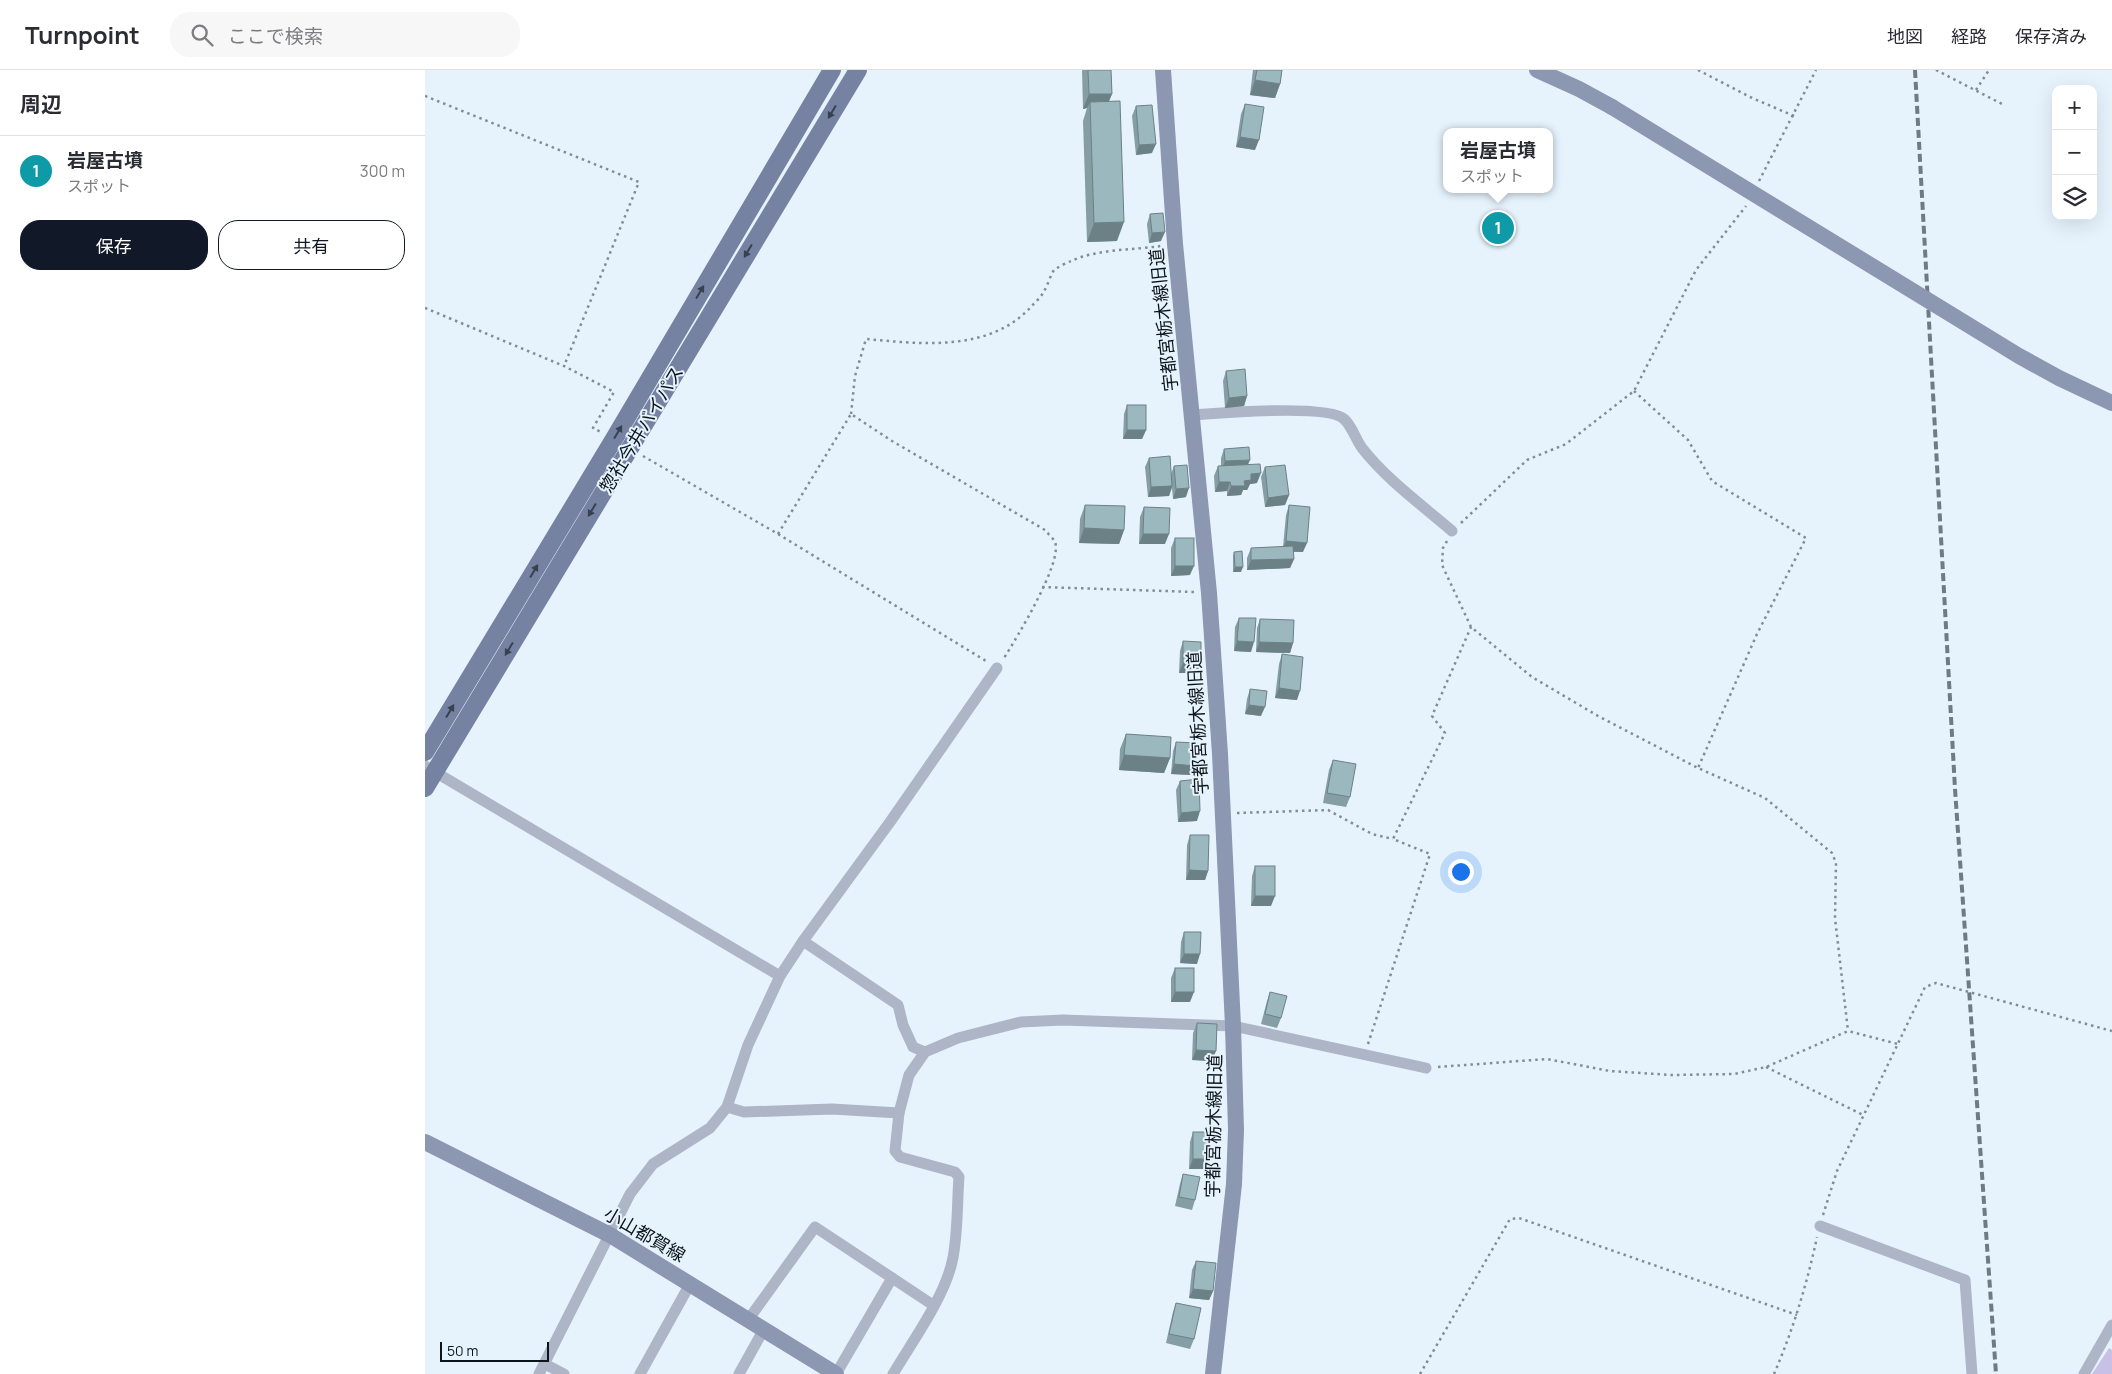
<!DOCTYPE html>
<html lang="ja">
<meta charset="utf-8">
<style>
:root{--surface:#fff;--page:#f7f7f7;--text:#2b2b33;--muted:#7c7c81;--line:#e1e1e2;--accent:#111827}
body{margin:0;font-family:Manrope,"Noto Sans JP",sans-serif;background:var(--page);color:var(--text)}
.controls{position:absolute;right:15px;top:15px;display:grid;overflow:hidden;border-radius:10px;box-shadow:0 5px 20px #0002}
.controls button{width:45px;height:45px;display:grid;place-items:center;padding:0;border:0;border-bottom:1px solid var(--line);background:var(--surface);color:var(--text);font:25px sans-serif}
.scale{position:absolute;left:15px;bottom:12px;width:109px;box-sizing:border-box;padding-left:5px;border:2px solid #0d151a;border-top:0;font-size:14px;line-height:18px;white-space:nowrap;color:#0d151a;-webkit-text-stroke:4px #e6f3fd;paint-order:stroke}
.you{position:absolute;left:1035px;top:801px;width:18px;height:18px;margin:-12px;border:4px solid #fff;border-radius:50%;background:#1a73e8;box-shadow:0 0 0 8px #1a73e833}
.badge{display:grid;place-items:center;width:32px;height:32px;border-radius:50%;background:var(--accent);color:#fff;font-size:16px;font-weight:700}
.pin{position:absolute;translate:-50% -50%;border:2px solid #fff;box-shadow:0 1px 5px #0006}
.popup{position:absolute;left:1018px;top:58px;width:110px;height:65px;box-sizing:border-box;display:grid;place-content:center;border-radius:10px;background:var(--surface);filter:drop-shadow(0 1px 4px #0005);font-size:16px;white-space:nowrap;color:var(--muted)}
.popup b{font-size:19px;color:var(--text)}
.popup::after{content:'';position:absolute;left:50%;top:100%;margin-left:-10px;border:10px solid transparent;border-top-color:var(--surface)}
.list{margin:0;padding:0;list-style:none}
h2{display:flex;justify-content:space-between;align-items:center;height:65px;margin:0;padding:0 20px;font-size:21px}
h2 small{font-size:16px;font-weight:400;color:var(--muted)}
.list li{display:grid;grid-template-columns:32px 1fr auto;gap:15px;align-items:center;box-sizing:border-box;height:70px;padding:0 20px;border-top:1px solid var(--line)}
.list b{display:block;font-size:19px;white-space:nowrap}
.list p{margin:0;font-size:16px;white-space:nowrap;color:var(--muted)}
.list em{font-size:16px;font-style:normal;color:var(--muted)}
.actions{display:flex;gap:10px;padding:15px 20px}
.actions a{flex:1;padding:11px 0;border:1px solid var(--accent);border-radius:20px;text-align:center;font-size:18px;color:var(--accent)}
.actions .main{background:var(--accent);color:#fff}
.icon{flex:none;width:28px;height:28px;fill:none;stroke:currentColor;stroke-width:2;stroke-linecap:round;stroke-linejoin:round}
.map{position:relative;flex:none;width:1687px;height:1304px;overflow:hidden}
header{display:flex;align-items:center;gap:30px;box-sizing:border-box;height:70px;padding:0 25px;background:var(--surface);border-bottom:1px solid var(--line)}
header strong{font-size:24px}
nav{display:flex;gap:28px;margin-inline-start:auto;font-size:18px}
.search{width:350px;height:45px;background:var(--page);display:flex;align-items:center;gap:12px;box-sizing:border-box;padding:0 18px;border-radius:20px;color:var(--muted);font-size:19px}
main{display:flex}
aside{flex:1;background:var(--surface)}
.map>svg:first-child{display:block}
.green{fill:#c9c0e6}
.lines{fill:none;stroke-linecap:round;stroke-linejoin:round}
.path{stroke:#828c94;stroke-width:2.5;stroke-dasharray:2.5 4;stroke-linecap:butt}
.street{stroke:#adb5c7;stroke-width:11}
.secondary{stroke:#8c97b1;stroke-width:16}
.primary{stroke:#7582a2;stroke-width:18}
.rail{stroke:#707a82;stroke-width:4;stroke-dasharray:8 4;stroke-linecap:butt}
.secondary-bridge{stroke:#8c97b1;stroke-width:16}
.wall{fill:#849ea3}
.shaded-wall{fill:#6c8185}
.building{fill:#9ab8be;stroke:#6c8185}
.oneway{fill:#374150}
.labels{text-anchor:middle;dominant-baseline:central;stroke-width:4;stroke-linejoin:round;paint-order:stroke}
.street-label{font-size:18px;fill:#0d151a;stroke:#e6f3fd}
</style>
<header>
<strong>Turnpoint</strong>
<div class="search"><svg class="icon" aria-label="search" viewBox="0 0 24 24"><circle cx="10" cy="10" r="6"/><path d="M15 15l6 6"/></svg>ここで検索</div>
<nav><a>地図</a><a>経路</a><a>保存済み</a></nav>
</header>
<main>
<aside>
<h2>周辺<small></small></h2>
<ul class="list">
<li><span class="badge" style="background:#0f9aa8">1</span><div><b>岩屋古墳</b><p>スポット</p></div><em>300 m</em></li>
</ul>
<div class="actions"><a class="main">保存</a><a>共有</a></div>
</aside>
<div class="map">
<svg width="1687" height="1304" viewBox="0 0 1687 1304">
<rect width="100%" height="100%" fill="#e6f3fd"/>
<!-- green -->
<path class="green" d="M1684 1278 1687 1280V1304H1667Z"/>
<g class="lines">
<!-- path -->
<g class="path">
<path d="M1273 0 1325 27 1369 46"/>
<path d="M1511 0 1579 35"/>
<path d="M1551 20 1564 0"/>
<path d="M0 26 214 112 139 296"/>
<path d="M1334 111 1391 0"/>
<path d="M0 238 139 296 189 322 168 358 176 362"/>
<path d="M1209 321 1263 370 1287 411 1381 468 1332 564 1273 698"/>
<path d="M426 344 430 306 441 269C496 274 562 282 604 239 609 233 616 228 619 221 623 215 625 206 629 200 633 197 641 193 646 191 672 179 708 180 736 176"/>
<path d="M218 386 353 464 561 591"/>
<path d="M1036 453 1102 390 1141 374 1209 321 1271 200 1321 136"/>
<path d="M353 464 426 344 467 371 620 460C623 464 628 468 630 472 638 492 591 569 579 588"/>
<path d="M1022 471 1018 478 1017 495 1046 557 1107 607 1173 646 1273 698 1340 728 1407 783 1411 793 1410 848 1423 961"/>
<path d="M617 517 770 522"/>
<path d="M812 743 903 740 947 764 968 769"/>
<path d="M943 974 1005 784 968 769 1020 663 1007 646 1046 557"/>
<path d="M1013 997 1122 989 1185 1001 1247 1005 1309 1004 1341 997 1423 961 1473 974"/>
<path d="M1341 997 1438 1045"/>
<path d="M1398 1145 1412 1101 1500 917 1511 913 1687 961"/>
<path d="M995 1304 1085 1149 1094 1148 1372 1245"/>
<path d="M1349 1304C1368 1260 1382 1214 1392 1167"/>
</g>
<!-- street -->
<g class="street">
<path d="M768 345C794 343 903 334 919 349 927 356 931 370 937 378 962 410 997 435 1027 461"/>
<path d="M0 696 355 906"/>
<path d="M378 871 473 935 478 955 488 977 500 982"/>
<path d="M302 1037 319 1042 407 1039 474 1043"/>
<path d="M1395 1156 1540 1210 1547 1304"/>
<path d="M323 1250 390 1157 508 1235"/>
<path d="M120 1294 139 1304"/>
<path d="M114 1304 205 1124 228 1094 285 1058 302 1037 323 975 355 906 378 871 465 752 572 598"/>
<path d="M215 1304 265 1214"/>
<path d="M314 1304 339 1259"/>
<path d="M411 1304 467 1208"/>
<path d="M468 1304C487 1272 519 1228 527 1192 533 1168 532 1132 534 1107L530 1102 475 1087 470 1081 474 1043 484 1005 500 982 533 968 596 952 638 950 808 956 1001 998"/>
<path d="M1659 1304 1687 1255"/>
</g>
<!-- secondary -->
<g class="secondary">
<path d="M738 0 750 174 784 523 795 684 808 956 811 1060 809 1114 788 1304"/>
<path d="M1112 0 1154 19 1187 37"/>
<path d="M0 1072 185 1165 411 1304"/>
</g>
<!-- primary -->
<g class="primary">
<path d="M0 682 189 369 407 0"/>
<path d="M0 718 433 0"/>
</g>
<!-- rail -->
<path class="rail" d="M1490 0 1530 719 1571 1304"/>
<!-- secondary-bridge -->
<path class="secondary-bridge" d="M1187 37 1594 286 1634 308 1687 333"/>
</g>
<!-- wall -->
<g class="wall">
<path d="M657 0H686L687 24 684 31 692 171 662 172 658 51 662 38 658 39Z"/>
<path d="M828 0H857L855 14 850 28 825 25Z"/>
<path d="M820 34 830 80 811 77 816 44Z"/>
<path d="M711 36 727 83 711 85 707 46Z"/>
<path d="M725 144 736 171 724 173 722 154Z"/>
<path d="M801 301 822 326 819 336 800 338 798 311Z"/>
<path d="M702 335 721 360 717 369H698L699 344Z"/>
<path d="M799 379 823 394 832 413 825 414 822 420H818L816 425 802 426V421L790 422 789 406 793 396H796V388Z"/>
<path d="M724 388 746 404 749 396 761 427 748 429 747 418 744 426 723 427 720 397Z"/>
<path d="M840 397 864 425 860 435 840 437 836 407Z"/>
<path d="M660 435 699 460 694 474 654 473 655 449Z"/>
<path d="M864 435 878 482H868L869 489 865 498 822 500V488L826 478 858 477 861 445Z"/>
<path d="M719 437 740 474H714L715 447Z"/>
<path d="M750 468 765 505 746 506V478Z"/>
<path d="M809 482 816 502H808V486Z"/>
<path d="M814 548 826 582 809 581 810 557Z"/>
<path d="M835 549 868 573 865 583 831 582 832 558Z"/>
<path d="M758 571 772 603H754L755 581Z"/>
<path d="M857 584 872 630 850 628 854 594Z"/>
<path d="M825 619 836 646 820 644 822 629Z"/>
<path d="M701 664 745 688 739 703 694 700 695 679Z"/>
<path d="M751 672 770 696 767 705 746 704 748 681Z"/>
<path d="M908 690 925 727 921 737 898 733 904 700Z"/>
<path d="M755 711 772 751 753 752 751 720Z"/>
<path d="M765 765 783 801 780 810H761L762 775Z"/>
<path d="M830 796 846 836H826L827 806Z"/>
<path d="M759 862 772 894 755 893 756 872Z"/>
<path d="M750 898 765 932H746V908Z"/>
<path d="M845 922 856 948 852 958 836 954 842 931Z"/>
<path d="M772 953 787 991 767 990 768 963Z"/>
<path d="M768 1062 785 1089 781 1099H764L765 1072Z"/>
<path d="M758 1104 770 1130 767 1140 750 1136 755 1114Z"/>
<path d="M771 1191 788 1221 784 1230 764 1228 767 1200Z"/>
<path d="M751 1233 769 1269 765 1279 741 1273 748 1242Z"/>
</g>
<!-- shaded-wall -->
<g class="shaded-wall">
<path d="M830 10 855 14 850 28 825 25Z"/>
<path d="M664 24H687L681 38 665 32 662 38 658 39Z"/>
<path d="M815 67 834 70 830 80 811 77Z"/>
<path d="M731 74 727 83 711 85 714 75Z"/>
<path d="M699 152 692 171 662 172 669 153Z"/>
<path d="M740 162 736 171 724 173 727 163Z"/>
<path d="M822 326 819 336 800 338 804 328Z"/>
<path d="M702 360H721L717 369H698Z"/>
<path d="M825 390 821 399 796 401 800 391Z"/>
<path d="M836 403 832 413 825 414 822 420H818L816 425 802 426 806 416 819 411 826 404Z"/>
<path d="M794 412H805L802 421 790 422Z"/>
<path d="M747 416 744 426 723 427 726 417Z"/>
<path d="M764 418 761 427 748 429 751 419Z"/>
<path d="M864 425 860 435 840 437 843 428Z"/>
<path d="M659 458 699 460 694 474 654 473Z"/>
<path d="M718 464H744L740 474H714Z"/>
<path d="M861 471 882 473 878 482 857 481Z"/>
<path d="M869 489 865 498 822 500 826 490Z"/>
<path d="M750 496H769L765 505 746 506Z"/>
<path d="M810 497H818L816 502H808Z"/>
<path d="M812 571 829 572 826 582 809 581Z"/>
<path d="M834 572 868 573 865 583 831 582Z"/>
<path d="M758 593H776L772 603H754Z"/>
<path d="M854 618 875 621 872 630 850 628Z"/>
<path d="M824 635 840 637 836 646 820 644Z"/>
<path d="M699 685 745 688 739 703 694 700Z"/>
<path d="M749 694 770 696 767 705 746 704Z"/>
<path d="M775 741 772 751 753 752 756 743Z"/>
<path d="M764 800 783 801 780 810H761Z"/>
<path d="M830 826H850L846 836H826Z"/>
<path d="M759 884H775L772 894 755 893Z"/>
<path d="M750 922H769L765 932H746Z"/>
<path d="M771 980 791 981 787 991 767 990Z"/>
<path d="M768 1089H785L781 1099H764Z"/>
<path d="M768 1219 788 1221 784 1230 764 1228Z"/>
</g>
<!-- building -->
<g class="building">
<path d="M663 0H686L687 24H664Z"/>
<path d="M832 0H857L855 14 830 10Z"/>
<path d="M695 31 699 152 669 153 665 32Z"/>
<path d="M820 34 839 37 834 70 815 67Z"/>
<path d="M727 35 731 74 714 75 711 36Z"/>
<path d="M738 143 740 162 727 163 725 144Z"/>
<path d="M820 299 822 326 804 328 801 301Z"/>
<rect x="702" y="335" width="19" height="25"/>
<path d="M824 377 825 390 800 391 799 379Z"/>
<path d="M745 386 747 416 726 417 724 388Z"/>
<path d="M835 394 836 403 826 404V410L819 411 820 416H806L805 412H794L793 396Z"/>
<path d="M762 395 764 418 751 419 749 396Z"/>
<path d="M860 395 864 425 843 428 840 397Z"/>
<path d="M660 435 700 436 699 460 659 458Z"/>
<path d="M864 435 885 437 882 473 861 471Z"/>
<path d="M719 437 745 438 744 464H718Z"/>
<rect x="750" y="468" width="19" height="28"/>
<path d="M868 476 869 489 826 490V478Z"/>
<path d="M817 481 818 497H810L809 482Z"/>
<path d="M814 548H831L829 572 812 571Z"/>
<path d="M835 549 869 550 868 573 834 572Z"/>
<path d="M758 571 776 572V593H758Z"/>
<path d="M857 584 878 587 875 621 854 618Z"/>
<path d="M825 619 842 621 840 637 824 635Z"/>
<path d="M701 664 746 667 745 688 699 685Z"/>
<path d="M751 672 772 673 770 696 749 694Z"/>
<path d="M908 690 931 694 925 727 902 723Z"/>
<path d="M774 709 775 741 756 743 755 711Z"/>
<path d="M765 765H784L783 801 764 800Z"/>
<rect x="830" y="796" width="20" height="30"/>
<path d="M759 862H776L775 884H759Z"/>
<rect x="750" y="898" width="19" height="24"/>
<path d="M845 922 862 926 856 948 840 944Z"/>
<path d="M772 953 792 954 791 981 771 980Z"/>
<rect x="768" y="1062" width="17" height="27"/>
<path d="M758 1104 775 1107 770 1130 754 1127Z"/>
<path d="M771 1191 791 1193 788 1221 768 1219Z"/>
<path d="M751 1233 776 1238 769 1269 744 1264Z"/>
</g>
<!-- one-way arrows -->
<defs><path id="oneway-solid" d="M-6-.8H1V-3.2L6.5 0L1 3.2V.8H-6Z" transform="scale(1.25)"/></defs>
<g class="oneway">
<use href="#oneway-solid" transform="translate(407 42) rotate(121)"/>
<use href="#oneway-solid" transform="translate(323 181) rotate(121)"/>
<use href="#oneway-solid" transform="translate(275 222) rotate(-59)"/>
<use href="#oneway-solid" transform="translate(193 362) rotate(-59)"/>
<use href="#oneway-solid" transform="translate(167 440) rotate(121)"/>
<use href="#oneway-solid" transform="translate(109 501) rotate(-59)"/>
<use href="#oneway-solid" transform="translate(84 579) rotate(121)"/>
<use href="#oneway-solid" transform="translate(25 641) rotate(-59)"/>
</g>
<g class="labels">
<!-- street labels -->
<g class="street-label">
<text transform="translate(738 250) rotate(-96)">宇都宮栃木線旧道</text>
<text transform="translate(216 359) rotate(-59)">惣社今井バイパス</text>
<text transform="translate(772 653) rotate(-93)">宇都宮栃木線旧道</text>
<text transform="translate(788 1056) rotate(-89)">宇都宮栃木線旧道</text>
<text transform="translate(220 1164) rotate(30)">小山都賀線</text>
</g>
</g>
</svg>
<div class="controls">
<button>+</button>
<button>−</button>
<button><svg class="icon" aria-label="layers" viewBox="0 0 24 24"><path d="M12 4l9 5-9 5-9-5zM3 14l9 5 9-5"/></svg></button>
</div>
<div class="scale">50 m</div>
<div class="you"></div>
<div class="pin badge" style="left:1073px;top:158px;background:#0f9aa8">1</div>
<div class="popup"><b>岩屋古墳</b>スポット</div>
</div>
</main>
